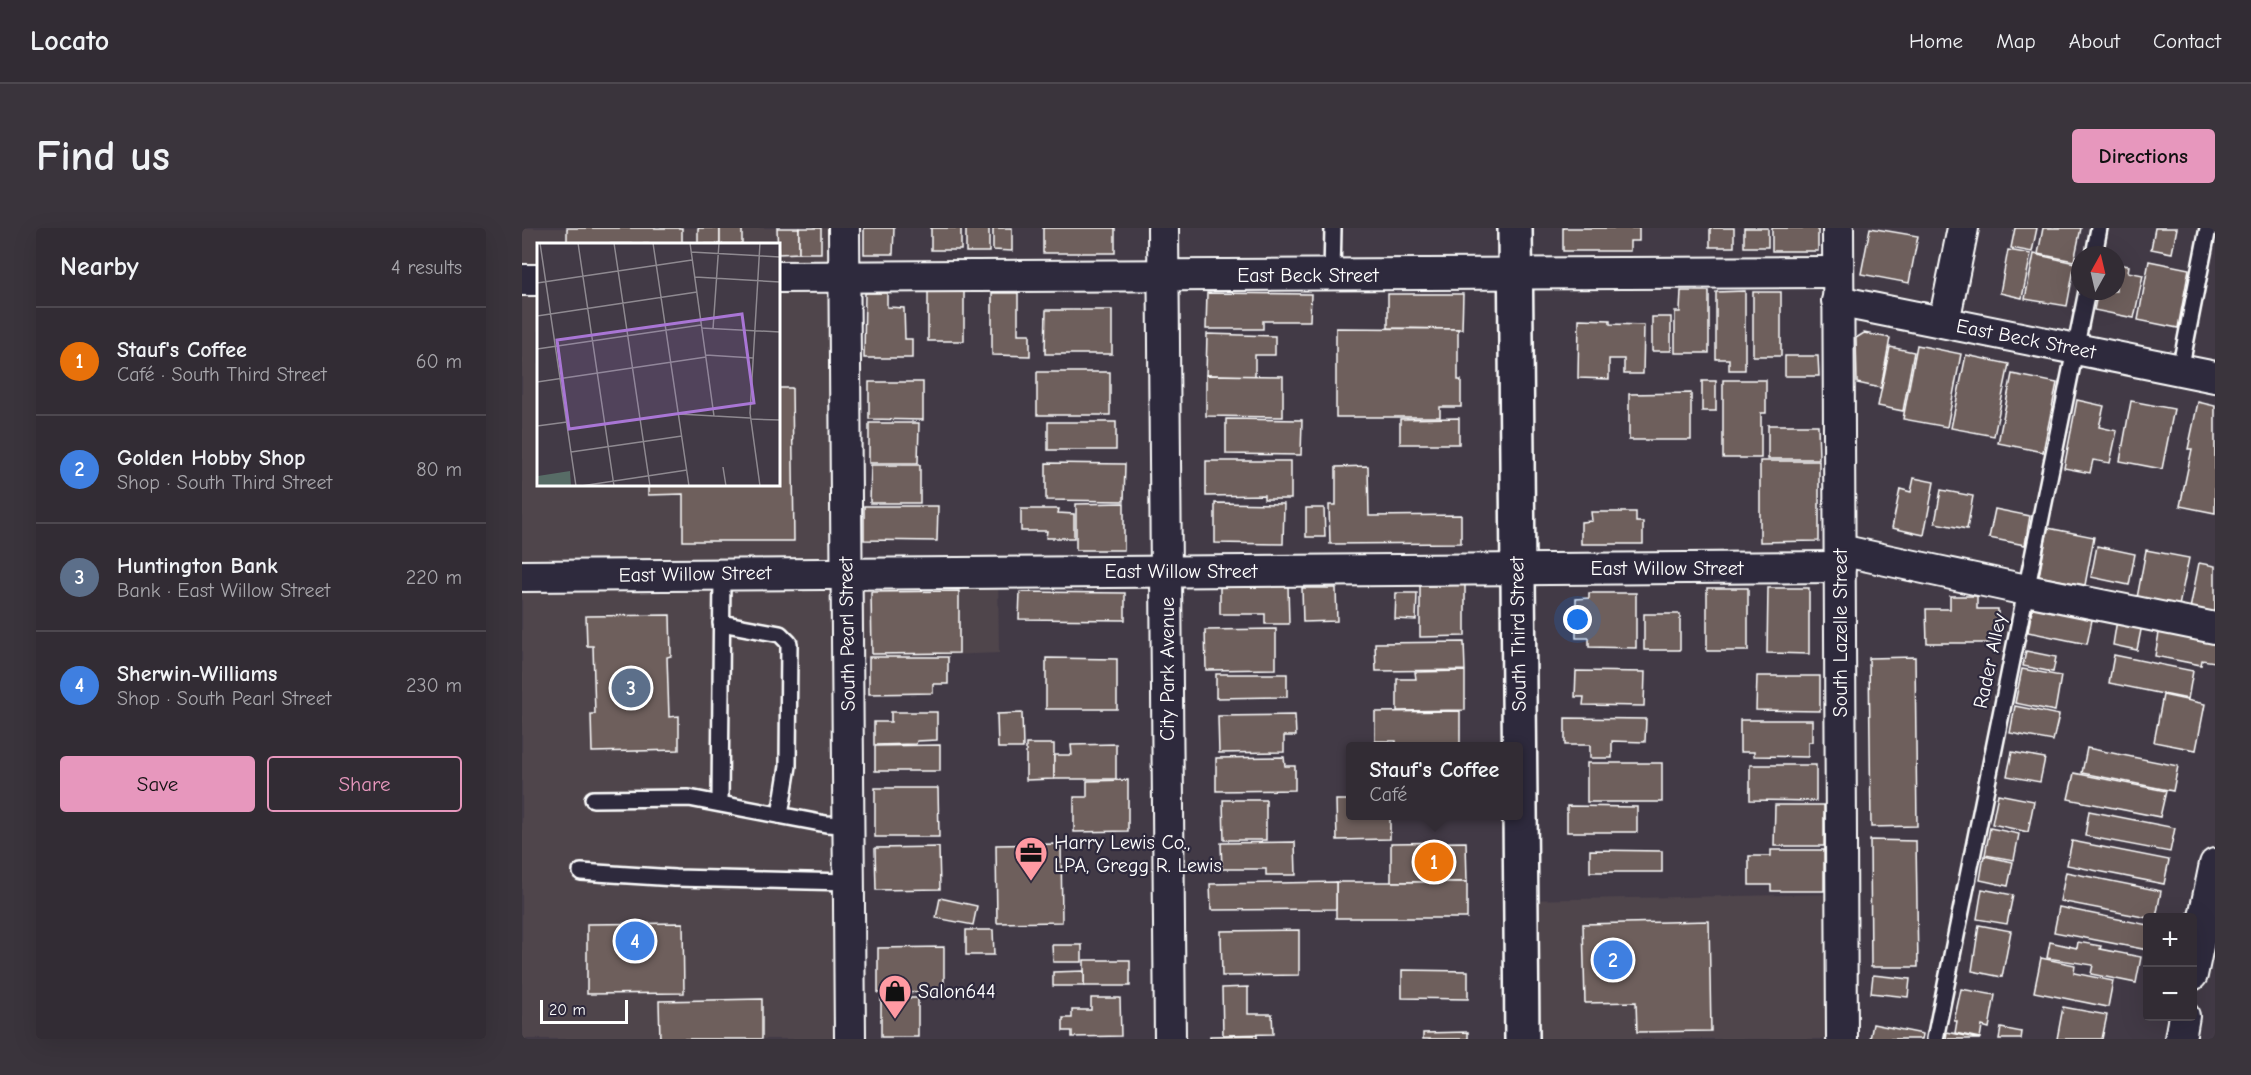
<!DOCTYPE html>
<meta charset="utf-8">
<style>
:root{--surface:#322c34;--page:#3a343c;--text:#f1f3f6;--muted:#a8a7ac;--line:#4d484f;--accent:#e797bd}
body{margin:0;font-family:"Comic Neue",sans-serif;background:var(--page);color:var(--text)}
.controls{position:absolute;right:18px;bottom:18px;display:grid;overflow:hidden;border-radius:6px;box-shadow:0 6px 24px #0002}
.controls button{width:54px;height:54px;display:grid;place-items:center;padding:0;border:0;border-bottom:2px solid var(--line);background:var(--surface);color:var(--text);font:30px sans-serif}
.compass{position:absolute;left:1549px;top:18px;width:54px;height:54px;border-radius:50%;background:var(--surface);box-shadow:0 6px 24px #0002;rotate:8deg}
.scale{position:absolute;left:18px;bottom:15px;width:88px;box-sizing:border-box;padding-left:6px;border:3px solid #fff;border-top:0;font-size:16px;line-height:21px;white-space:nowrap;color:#fff;-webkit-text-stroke:4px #2f2a3d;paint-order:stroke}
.you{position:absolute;left:1056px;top:392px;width:21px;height:21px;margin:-15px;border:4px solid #fff;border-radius:50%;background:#1a73e8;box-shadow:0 0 0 9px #1a73e833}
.badge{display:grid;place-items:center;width:39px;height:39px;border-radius:50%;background:var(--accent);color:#fff;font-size:20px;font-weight:700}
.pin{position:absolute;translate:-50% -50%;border:3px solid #fff;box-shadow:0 2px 6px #0006}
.popup{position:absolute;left:824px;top:514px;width:177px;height:78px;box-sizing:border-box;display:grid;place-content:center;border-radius:6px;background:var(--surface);filter:drop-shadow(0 2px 4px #0005);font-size:20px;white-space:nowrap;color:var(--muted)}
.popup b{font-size:22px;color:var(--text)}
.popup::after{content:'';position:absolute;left:50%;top:100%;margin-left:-12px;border:12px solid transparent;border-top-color:var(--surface)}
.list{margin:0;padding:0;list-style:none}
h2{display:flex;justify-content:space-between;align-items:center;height:78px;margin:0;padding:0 24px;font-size:26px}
h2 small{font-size:20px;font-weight:400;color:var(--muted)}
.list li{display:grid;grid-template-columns:39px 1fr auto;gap:18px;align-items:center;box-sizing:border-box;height:108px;padding:0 24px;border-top:2px solid var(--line)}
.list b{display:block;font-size:22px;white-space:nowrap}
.list p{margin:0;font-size:20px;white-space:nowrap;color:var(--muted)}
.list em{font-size:20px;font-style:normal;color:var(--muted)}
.actions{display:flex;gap:12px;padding:18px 24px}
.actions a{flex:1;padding:14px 0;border:2px solid var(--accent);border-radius:6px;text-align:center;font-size:21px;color:var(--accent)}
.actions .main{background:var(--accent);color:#111}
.map{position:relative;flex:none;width:1693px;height:811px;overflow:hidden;border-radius:6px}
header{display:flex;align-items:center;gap:36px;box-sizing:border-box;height:84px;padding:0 30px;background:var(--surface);border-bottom:2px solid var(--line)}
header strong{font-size:28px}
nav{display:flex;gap:33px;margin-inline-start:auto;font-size:21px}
.intro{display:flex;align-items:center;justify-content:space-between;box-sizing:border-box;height:144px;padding:0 36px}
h1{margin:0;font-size:42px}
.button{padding:15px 27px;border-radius:6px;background:var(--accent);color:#111;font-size:21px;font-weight:700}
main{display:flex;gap:36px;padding:0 36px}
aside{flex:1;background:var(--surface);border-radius:6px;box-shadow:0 6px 24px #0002}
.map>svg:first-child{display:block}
.built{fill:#4f454c;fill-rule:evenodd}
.building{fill:#6e5e5b;stroke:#fff;stroke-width:1.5}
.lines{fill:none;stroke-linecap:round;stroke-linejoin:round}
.service-casing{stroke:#fff;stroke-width:20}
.minor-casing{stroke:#fff;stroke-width:34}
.tertiary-casing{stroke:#fff;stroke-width:38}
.service{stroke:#2f2a3d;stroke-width:15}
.minor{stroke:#2f2a3d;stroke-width:30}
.tertiary{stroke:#2f2a3d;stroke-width:33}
.labels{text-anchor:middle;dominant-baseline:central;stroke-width:4.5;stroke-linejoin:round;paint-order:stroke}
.street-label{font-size:20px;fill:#fff;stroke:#2f2a3d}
.poi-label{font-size:20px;fill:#fff;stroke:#2f2a3d;text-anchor:start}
.inset-road{fill:none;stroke:#8e8990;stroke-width:1.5}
.view{fill:#a976d5;fill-opacity:0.15;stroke:#a976d5;stroke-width:3}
.inset-edge{fill:none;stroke:#fff;stroke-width:3}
</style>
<header>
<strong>Locato</strong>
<nav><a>Home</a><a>Map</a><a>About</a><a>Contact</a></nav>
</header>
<div class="intro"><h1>Find us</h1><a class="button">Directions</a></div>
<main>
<aside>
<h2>Nearby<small>4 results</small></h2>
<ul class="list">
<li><span class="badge" style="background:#e8710a">1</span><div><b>Stauf's Coffee</b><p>Café · South Third Street</p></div><em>60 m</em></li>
<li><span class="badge" style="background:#3f7fe0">2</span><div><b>Golden Hobby Shop</b><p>Shop · South Third Street</p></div><em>80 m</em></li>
<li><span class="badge" style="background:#5c6f8a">3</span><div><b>Huntington Bank</b><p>Bank · East Willow Street</p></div><em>220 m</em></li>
<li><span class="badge" style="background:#3f7fe0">4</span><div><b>Sherwin-Williams</b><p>Shop · South Pearl Street</p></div><em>230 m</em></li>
</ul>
<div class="actions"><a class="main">Save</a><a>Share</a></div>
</aside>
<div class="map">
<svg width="1693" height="811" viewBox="0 0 1693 811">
<rect width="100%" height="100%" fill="#423a46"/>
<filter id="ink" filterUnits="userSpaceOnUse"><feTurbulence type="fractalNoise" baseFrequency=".0167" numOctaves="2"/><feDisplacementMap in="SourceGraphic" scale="12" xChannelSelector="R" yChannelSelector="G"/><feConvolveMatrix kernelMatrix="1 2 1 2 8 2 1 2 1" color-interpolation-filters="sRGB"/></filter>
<g filter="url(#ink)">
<!-- built -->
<g class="built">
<path d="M0 0H319L321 344 476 342 477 425 323 431 328 811H0ZM16 16H256V256H16Z"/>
<path d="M1321 666 1324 811H999V672Z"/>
</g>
<!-- building -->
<g class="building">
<rect x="45" y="0" width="115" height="16"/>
<rect x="176" y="0" width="22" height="16"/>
<rect x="198" y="0" width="22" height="16"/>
<path d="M255 0H277V25L256 26Z"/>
<rect x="277" y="0" width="22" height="25"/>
<path d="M342 0H372L371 26H342Z"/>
<rect x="409" y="0" width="30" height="22"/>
<rect x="444" y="0" width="23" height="24"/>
<path d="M471 0H490V23L471 22Z"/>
<rect x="521" y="0" width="72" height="25"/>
<path d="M1041 0H1117V13H1108V23H1041Z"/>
<rect x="1188" y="0" width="24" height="19"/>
<rect x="1222" y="0" width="24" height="19"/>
<rect x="1250" y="0" width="46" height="23"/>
<path d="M1348 0 1396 8 1387 55 1339 46Z"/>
<path d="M1493 0H1515L1510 24 1489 20Z"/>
<path d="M1521 0H1559L1552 33 1516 26Z"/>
<path d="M1633 0H1655L1650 25 1629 21Z"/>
<path d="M1486 22 1509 26 1500 70 1478 65Z"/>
<path d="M1512 26 1553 35 1545 78 1503 71Z"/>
<path d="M1627 33 1667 41 1656 100 1616 92Z"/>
<path d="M1594 36 1607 38 1606 44 1621 47 1612 90 1572 82 1576 63H1594Z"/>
<path d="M1159 63H1187V125H1153V84H1158Z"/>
<path d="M1223 63V142H1207V131H1194V64Z"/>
<rect x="406" y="64" width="36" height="49"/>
<rect x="1231" y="64" width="28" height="64"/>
<path d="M343 65H365V79L382 80 383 111H390V130H342Z"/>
<path d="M470 65H496V106H508V128L470 127Z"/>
<path d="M685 65 789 66 788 93H741V101H684Z"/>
<path d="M866 66H941L940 101 866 100Z"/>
<path d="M524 82H590V126H523Z"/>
<rect x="1130" y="89" width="19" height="34"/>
<path d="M1057 91 1088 92V96L1122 97 1121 146H1102V131H1087V151L1056 150Z"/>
<path d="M814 100 936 101V152H939V179H918V189H814Z"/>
<path d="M1342 105 1368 110 1359 160 1335 155 1334 110Z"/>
<path d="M685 106 753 108V127H733V148L684 147Z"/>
<path d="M1395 117 1439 126 1425 199 1381 191Z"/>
<path d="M1368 119 1392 124 1381 183 1356 178Z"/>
<path d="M1444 127 1487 136 1472 208 1429 200Z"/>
<path d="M1263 128H1296L1297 148H1263Z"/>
<rect x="515" y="144" width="73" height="43"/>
<path d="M1490 146 1535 155 1521 224 1476 215Z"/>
<path d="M684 147 761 148V189L684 188Z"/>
<path d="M1201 152H1244V185H1239V230H1201Z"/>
<rect x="1180" y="153" width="14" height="30"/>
<path d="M347 154H401V192L347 191Z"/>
<path d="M256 160H270L272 313H161V266L126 267V256H256Z"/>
<path d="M1169 165V212H1107V166Z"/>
<path d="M1555 172 1582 178 1577 199 1595 203 1588 235 1571 232 1568 245 1542 240Z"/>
<path d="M1609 173 1652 181 1640 241 1598 233Z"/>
<path d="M1676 174 1693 178V285L1658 278 1670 221H1666Z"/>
<path d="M937 190V216H878V191Z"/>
<path d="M704 191 780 192 779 227 704 226Z"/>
<rect x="526" y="194" width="68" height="28"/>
<path d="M347 195H397L396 235H347Z"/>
<path d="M1246 197H1296L1297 231H1246Z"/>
<path d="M684 233H769V271H742V267L684 268Z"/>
<path d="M1238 233H1297V313L1238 314Z"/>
<path d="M524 235 603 236 602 273 524 272Z"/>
<path d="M349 237H398V275H348Z"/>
<path d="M846 238 847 288 939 287V315L808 316 807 277H814V239Z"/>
<path d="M1392 250 1412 254 1402 307 1370 300 1378 261 1389 264Z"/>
<path d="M1419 262 1451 268 1445 301 1413 295Z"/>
<path d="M602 275V322H554V276Z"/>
<path d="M693 275 762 276 761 316 693 315Z"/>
<path d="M342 278H416L415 313 342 312Z"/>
<path d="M784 280H802L803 309H784Z"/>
<path d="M499 281H537L536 285 552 286V310H524L525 303H499Z"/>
<path d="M1473 281 1508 288 1503 317 1467 310Z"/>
<path d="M1069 284H1114V294H1121V316H1059V294L1070 293Z"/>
<path d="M1526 300 1572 309 1563 357 1517 348Z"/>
<path d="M1575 318 1613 326 1607 357 1569 349Z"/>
<path d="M1624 322 1667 330 1657 378 1615 370Z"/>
<path d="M1677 335 1693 338V386L1668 381Z"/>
<path d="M943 357V408L898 409V358Z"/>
<path d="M766 358 767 396H743V386H698V359Z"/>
<path d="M780 360H814L815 393 781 394Z"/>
<rect x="1185" y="360" width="41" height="63"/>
<path d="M1246 360H1287V426L1245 425Z"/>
<path d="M437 363V425L350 426 349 364Z"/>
<path d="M498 364 603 365V392L497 391Z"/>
<path d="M874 365H895L894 392 873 391Z"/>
<path d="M1067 365H1114V420L1067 419V410H1054V371L1067 370Z"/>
<path d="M1428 368H1455V381H1476V415H1405L1404 381H1428Z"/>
<path d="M1511 376 1571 387 1565 416 1506 404Z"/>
<rect x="1122" y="386" width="36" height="36"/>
<path d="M148 387 149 428 145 429 147 489 157 488V522L70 524 69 486H73L71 418H65L64 388Z"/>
<path d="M1595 392 1620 397 1615 422 1591 417Z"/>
<path d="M1638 399 1693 410V434L1680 432 1679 437 1633 428Z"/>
<path d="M754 401V441L684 442 683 402Z"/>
<path d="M942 414 943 442 854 443 853 415Z"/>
<path d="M1504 423 1534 429 1531 444 1501 438Z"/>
<path d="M1592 427 1671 443 1666 471 1587 455Z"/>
<path d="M347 429H426V456H411V465L347 466Z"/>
<path d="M1393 429 1395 598 1349 599 1347 430Z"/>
<path d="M524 430 595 431V481H524Z"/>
<path d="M1500 441 1539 448 1533 483 1493 475Z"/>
<path d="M943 443V482L875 483V451H894L893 444Z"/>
<path d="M1054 443 1123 444 1122 478 1061 477 1062 469H1053Z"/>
<path d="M694 446H765V469L694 470Z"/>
<path d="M1235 448H1298V483L1234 482Z"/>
<path d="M1641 467 1683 476 1674 522 1632 514Z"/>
<path d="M1493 478 1537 487 1531 513 1488 505Z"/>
<path d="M938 483V518H874V513H853V484Z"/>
<path d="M369 484H415V512L395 513 394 516 352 517V494H369Z"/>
<path d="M500 485 501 520H476L475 486Z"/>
<path d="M773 487 774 508H762V524L697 525 696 488Z"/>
<path d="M1043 490 1124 491 1123 514 1090 513V530H1068V517H1043Z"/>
<path d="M1218 492H1290V514H1286V529L1232 528V524H1218Z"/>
<path d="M504 516H532V551L504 552Z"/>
<path d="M594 516V551H532V527H550L549 517Z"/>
<path d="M418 517V543H353V518Z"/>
<path d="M1565 520 1656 538 1651 563 1560 545Z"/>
<path d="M1490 524 1523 530 1518 554 1485 548Z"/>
<path d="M762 529 763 538H773V562L694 563V530Z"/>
<rect x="1065" y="535" width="75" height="39"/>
<path d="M1228 537H1294V573L1228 572Z"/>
<path d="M1552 545 1644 563 1638 589 1546 571Z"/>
<path d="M606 552V603L552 604V569H565V553Z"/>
<path d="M353 560H416L417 609H353Z"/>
<path d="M1476 566 1512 573 1506 604 1470 596Z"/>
<path d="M701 572H744V612H702Z"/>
<path d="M814 572H828V588H868V611L815 612Z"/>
<path d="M1253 577H1302V618H1252Z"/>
<path d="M1045 578 1115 579V604H1045Z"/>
<path d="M1567 583 1653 600 1648 624 1563 608Z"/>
<path d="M1468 600 1497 606 1492 632 1463 627Z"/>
<path d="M1348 612 1394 613 1396 739H1349Z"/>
<path d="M1550 613 1647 632 1642 656 1545 637Z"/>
<path d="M773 614 774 647H744V641H700L699 615Z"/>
<path d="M944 614 945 654H869V615Z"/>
<path d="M539 616 540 694 475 695 474 617Z"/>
<path d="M417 619 418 661 354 662 353 620Z"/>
<path d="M1068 622 1140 623V644H1068Z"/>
<path d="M1249 622H1302V663H1249V657H1227V628H1249Z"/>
<path d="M1462 628 1491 634 1486 658 1458 652Z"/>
<path d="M1544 644 1639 663 1634 690H1626L1538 673Z"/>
<rect x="814" y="654" width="131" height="36"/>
<path d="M814 654V681L689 682 688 656Z"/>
<path d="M1460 661 1491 667 1485 696 1455 691Z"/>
<path d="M418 670 455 678 451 697 414 690Z"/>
<path d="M1537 679 1626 697V722L1532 704Z"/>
<path d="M1187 693 1189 803 1115 804 1114 774 1063 775 1061 696Z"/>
<path d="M161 695 162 765 65 766V696Z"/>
<path d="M1457 697 1489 703 1480 749 1450 743Z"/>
<path d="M444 702H471L472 727H444Z"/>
<path d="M777 702V747L700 748 699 703Z"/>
<path d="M1528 714 1555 720 1556 714 1579 718 1578 721 1619 729 1614 755 1569 746 1571 737 1525 730Z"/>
<path d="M530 717H560V734H531Z"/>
<path d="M422 719V764L356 765V720Z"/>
<path d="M1519 730 1553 737 1552 745 1591 753 1586 779 1512 764Z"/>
<rect x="562" y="732" width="46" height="26"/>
<path d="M880 742 946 743V771L880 770Z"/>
<path d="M562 743V758H531V744Z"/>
<path d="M1351 747 1388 751 1386 769 1349 765Z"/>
<path d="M726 759V786H750L751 806 701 807 700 760Z"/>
<path d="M1439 761 1473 767 1467 800 1460 798 1458 810 1433 805 1435 793H1432Z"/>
<rect x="359" y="770" width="37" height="39"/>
<path d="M569 770H598L599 808 550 809V803H541V790H550V782H569Z"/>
<path d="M240 771V811H138L137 773Z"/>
<path d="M1541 779 1585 787 1580 811H1535Z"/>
<path d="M1351 796 1401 806 1400 811H1348Z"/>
<path d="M1479 800 1500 804 1499 811H1477Z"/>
<path d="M946 804V811H901V805Z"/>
<path d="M1425 804 1458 811H1424Z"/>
<path d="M735 807V811H688V808Z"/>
</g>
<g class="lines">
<!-- service casing -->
<g class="service-casing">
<g id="service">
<path d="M1572 27 1577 0"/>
<path d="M810 47 811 0"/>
<path d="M1658 142 1686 0"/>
<path d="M199 395 258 406 267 415 266 538 258 587"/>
<path d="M71 571 167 570 304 596 326 597"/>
<path d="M198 574 200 345"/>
<path d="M59 644 153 650 327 654"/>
<path d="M1413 811 1565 63"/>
</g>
</g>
<!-- minor casing -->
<g class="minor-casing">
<g id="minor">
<path d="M322 0 328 811"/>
<path d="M641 0 648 811"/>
<path d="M1316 0 1320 811"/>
<path d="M256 49 1315 44"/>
<path d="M0 52H16"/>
<path d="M1315 73 1693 149"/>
<path d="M1422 94 1441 0"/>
<path d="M1318 322 1504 362 1693 400"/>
<path d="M0 348 1318 339"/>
<path d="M1670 747 1693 636"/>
<path d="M1658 811 1662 788"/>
</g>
</g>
<!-- tertiary casing -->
<g class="tertiary-casing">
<path id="tertiary" d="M993 0 1000 811"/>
</g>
<!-- service -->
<use href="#service" class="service"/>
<!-- minor -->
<use href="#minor" class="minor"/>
<!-- tertiary -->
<use href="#tertiary" class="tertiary"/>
</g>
</g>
<!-- icons -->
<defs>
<g id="office-pin" transform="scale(1.725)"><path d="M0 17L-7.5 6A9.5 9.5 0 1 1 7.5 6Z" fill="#ff9aa2" stroke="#2f2a3d"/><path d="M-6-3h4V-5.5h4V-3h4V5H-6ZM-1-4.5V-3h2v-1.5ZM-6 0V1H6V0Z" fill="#111"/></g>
<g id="shop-pin" transform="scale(1.725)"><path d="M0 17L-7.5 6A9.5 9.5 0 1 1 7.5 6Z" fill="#ff9aa2" stroke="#2f2a3d"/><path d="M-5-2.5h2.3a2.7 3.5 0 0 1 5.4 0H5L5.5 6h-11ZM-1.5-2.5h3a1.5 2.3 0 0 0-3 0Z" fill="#111"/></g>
</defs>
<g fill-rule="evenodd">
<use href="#office-pin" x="509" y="625"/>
<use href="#shop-pin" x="373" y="763"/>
</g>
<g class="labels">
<!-- street labels -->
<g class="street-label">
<text x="786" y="47">East Beck Street</text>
<text transform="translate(1504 111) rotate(11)">East Beck Street</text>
<text x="1145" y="340">East Willow Street</text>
<text x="659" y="343">East Willow Street</text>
<text transform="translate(173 346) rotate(-1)">East Willow Street</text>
<text transform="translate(1318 405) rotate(-90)">South Lazelle Street</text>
<text transform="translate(325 406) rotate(-91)">South Pearl Street</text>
<text transform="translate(996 406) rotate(-91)">South Third Street</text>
<text transform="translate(1468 433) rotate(-78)">Rader Alley</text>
<text transform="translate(645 441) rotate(-90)">City Park Avenue</text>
</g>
<!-- poi labels -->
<g class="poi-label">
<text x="532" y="614">Harry Lewis Co.,<tspan x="532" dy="23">LPA, Gregg R. Lewis</tspan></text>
<text x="396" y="763">Salon644</text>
</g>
</g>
<!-- overview -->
<g transform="translate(15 15)">
<rect width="243" height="243" fill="#423a46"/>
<path d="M33 228 34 243H2L1 233Z" fill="#576c66"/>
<path class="inset-road" d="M3 0 39 243M41 0 77 243M77 0 113 243M116 0 152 243M153 0 177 173M223 0 213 170 223 243M154 9 243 14M158 34 243 39M0 40 155 17M0 73 160 49M164 85 243 89M176 86 182 0M0 106 164 82M169 112 216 115M0 139 169 114M142 171 213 175M213 176 243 177M0 183 30 179M34 209 145 193M186 224 189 243M44 243 150 227"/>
<path class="view" d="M205 71 217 160 32 186 20 97Z"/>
<rect width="243" height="243" class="inset-edge"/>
</g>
</svg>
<div class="controls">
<button>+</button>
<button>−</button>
</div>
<svg class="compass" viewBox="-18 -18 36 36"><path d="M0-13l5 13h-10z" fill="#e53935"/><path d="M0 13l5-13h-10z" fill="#a8a7ac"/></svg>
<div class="scale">20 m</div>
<div class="you"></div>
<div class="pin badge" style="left:912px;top:634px;background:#e8710a">1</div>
<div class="popup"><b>Stauf's Coffee</b>Café</div>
<div class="pin badge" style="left:1091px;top:732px;background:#3f7fe0">2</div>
<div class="pin badge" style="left:109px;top:460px;background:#5c6f8a">3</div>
<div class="pin badge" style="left:113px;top:713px;background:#3f7fe0">4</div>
</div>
</main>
